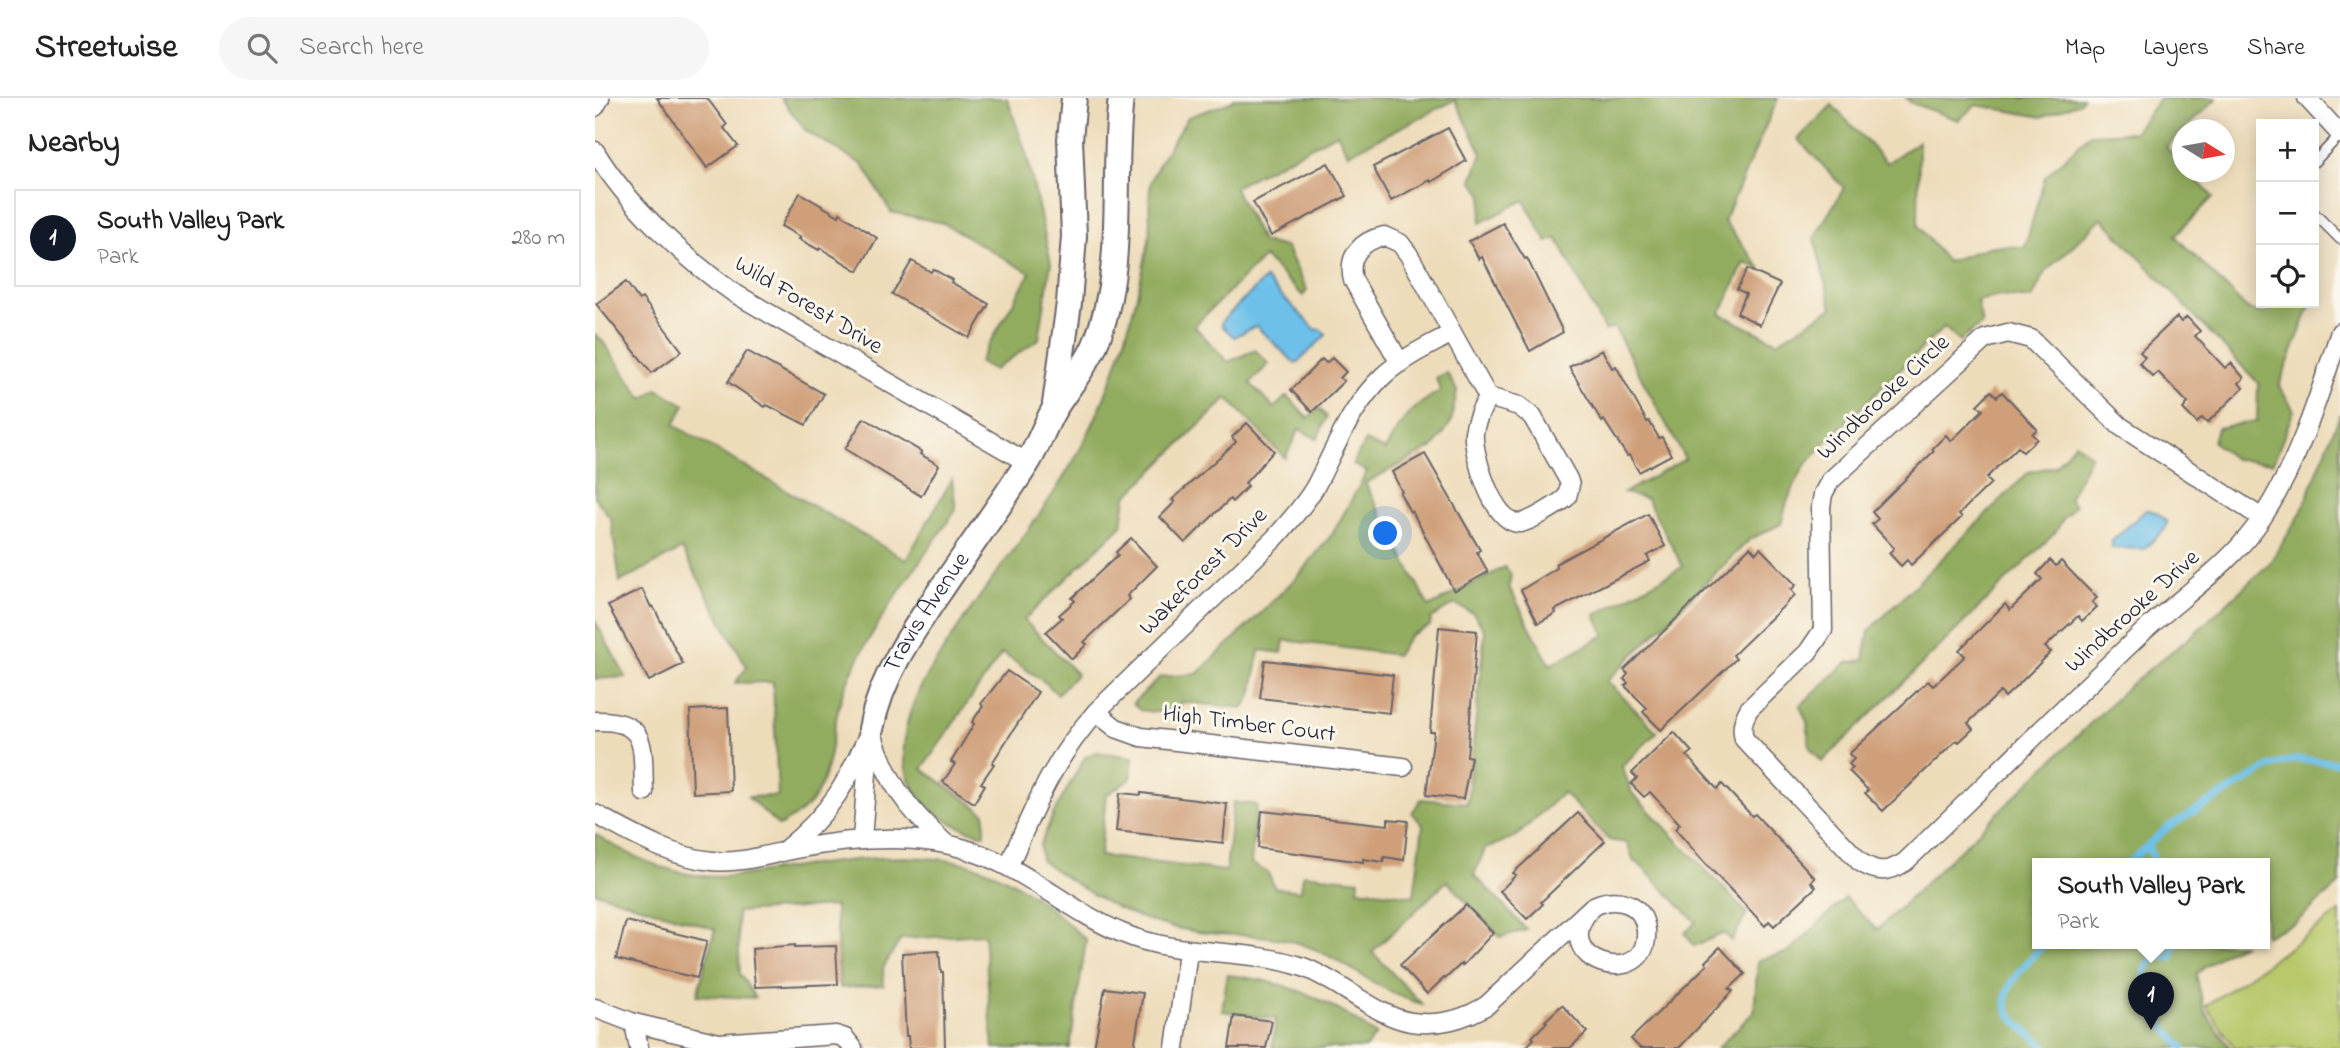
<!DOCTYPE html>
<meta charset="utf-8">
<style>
:root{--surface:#fff;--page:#f6f6f6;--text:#222;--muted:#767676;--line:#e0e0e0;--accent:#111827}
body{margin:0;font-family:"Indie Flower",sans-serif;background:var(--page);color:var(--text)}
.controls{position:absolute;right:21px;top:21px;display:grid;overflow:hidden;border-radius:0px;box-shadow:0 4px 18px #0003}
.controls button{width:63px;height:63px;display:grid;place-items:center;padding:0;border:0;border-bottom:2px solid var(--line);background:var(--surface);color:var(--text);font:35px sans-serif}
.compass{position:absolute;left:1577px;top:21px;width:63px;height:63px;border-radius:50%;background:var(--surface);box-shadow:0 4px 18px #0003;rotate:101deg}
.you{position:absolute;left:791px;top:436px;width:24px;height:24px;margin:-18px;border:5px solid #fff;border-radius:50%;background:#1a73e8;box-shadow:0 0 0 10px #1a73e833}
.badge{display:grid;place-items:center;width:46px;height:46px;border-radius:50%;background:var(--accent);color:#fff;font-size:23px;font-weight:700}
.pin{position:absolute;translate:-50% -58px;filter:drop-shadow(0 2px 4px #0008)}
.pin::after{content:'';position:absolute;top:37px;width:24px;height:21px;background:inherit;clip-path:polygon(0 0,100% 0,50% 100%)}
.popup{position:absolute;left:1437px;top:760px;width:238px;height:91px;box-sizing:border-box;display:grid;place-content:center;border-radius:0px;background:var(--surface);filter:drop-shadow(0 2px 5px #0005);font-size:23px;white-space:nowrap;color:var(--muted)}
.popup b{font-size:26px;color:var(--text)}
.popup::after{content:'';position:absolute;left:50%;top:100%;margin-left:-14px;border:14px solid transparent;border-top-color:var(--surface)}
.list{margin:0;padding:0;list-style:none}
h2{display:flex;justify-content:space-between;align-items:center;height:91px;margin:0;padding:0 28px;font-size:30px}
h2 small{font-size:23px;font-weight:400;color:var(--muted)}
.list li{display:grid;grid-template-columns:46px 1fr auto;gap:21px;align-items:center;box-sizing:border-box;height:98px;margin:0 14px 14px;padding:0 14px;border:2px solid var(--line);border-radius:0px}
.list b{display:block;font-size:26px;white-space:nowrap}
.list p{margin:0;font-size:23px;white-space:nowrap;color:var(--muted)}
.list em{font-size:23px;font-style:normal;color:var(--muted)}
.icon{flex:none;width:38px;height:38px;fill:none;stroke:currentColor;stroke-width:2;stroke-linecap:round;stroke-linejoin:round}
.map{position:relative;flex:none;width:1745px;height:950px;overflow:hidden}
header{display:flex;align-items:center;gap:42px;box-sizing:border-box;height:98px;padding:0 35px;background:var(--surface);border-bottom:2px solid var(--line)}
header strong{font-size:33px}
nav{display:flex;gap:38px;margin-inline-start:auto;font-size:24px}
.search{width:490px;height:63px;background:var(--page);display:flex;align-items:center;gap:18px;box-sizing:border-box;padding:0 24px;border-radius:38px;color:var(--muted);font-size:26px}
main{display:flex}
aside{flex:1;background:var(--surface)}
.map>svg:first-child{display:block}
.green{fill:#b8c86a;stroke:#6d7552;stroke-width:2}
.forest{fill:#92ac5e;stroke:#5a674c;stroke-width:2}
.water{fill:#6cc0e9;stroke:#477192;stroke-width:2}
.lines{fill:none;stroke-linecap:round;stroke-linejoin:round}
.stream{stroke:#6cc0e9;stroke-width:7}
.building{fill:#cf9f79}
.lane-casing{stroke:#696367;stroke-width:12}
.street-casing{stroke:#696367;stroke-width:21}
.secondary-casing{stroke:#696367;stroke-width:28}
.lane{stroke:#fff;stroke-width:9}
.street{stroke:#fff;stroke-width:18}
.secondary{stroke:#fff;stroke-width:24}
.labels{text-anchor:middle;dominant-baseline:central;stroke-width:6;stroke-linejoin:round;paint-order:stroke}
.street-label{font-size:24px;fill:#22223b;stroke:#fbf7ec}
</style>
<header>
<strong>Streetwise</strong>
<div class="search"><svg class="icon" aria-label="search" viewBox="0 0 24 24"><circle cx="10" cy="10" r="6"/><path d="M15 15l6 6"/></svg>Search here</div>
<nav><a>Map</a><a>Layers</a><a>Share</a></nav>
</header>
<main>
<aside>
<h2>Nearby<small></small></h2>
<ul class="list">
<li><span class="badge">1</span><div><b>South Valley Park</b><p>Park</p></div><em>280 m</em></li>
</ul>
</aside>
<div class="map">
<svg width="1745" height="950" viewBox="0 0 1745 950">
<rect width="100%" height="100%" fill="#fbf7ec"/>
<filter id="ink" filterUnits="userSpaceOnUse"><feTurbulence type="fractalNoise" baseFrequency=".0143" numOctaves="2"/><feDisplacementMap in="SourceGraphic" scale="14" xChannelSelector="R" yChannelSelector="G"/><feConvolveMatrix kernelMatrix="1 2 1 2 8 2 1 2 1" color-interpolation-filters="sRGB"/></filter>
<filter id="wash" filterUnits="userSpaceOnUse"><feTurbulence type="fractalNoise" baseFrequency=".00686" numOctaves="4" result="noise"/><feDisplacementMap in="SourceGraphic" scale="28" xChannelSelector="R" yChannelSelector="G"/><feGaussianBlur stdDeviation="1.57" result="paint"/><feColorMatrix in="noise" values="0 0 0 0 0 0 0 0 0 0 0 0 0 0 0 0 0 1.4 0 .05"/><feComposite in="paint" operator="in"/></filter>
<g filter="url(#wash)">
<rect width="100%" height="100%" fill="#eddcba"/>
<!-- green -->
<path class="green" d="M1745 814V950H1640L1611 908Z"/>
<!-- forest -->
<g class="forest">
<path d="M186 0H412L431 55 456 165 444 241 399 272 384 264 435 175 348 125 296 114 268 67 211 33Z"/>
<path d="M639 0H1183L1129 123 1167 172 1150 164 1125 216 1182 244 1237 210 1219 140 1249 90 1203 41 1237 7 1292 65 1324 43 1323 128 1352 164 1396 148 1430 149 1450 79 1495 36 1539 34 1565 0H1622L1571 49 1587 67 1588 74H1594L1618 99 1580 138 1652 211 1670 216 1684 205H1716L1684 288 1699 312 1678 365 1639 361 1618 344 1622 330 1662 323 1663 285 1507 120 1450 174 1437 201 1404 198 1382 203 1387 226 1364 243 1349 229 1231 344 1209 369 1193 401 1186 426 1155 441 1012 583 1062 634 1027 668 1037 695 1152 815 1137 843 1129 835 1099 848 1090 835 1101 824 1043 765 1039 764 1032 745 1014 742 968 694 922 738 890 751 879 777 932 832 905 839 852 783 777 854 827 906C782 894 748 859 703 845 670 835 637 839 603 834 541 826 496 798 446 762L445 747 459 715 490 659 501 654 538 659 536 681 511 697 505 758 631 773 638 704 662 707 656 765 673 775 680 790 706 793 708 776 764 782 763 791 819 798 828 727 817 715 826 701 872 705 890 533 878 515 860 506 836 520 835 528 815 537 802 557 689 542 687 555 664 552 658 594 649 610 586 604 584 617 545 612 538 605 565 579 602 576 665 516 705 476 738 435 772 374 758 366 770 343 790 352C807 321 815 310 845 293L841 279 852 275 862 293 856 324 840 348 770 385 834 509 910 469 916 476 914 489 955 567 1010 537 1000 517 1088 469 1052 401 1029 395 1090 361 1019 229 1010 233 962 140 952 144 929 102 885 125 888 97 877 82 887 55 860 2 753 56 742 35 639 89 667 144 691 149 712 192 708 198 669 159 599 228 633 264 660 252 674 266 655 285 679 310 692 298 713 320 724 310 732 319 722 341 704 331 690 360 632 300 531 399 527 427 429 522 482 576 462 596 451 585 407 555 327 671 390 715V737C346 726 306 698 309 647 311 603 338 568 361 533 402 471 452 413 487 348 521 283 540 214 554 142 557 123 551 95 558 79 566 58 582 38 593 19L636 4Z"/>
<path d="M1311 0H1488L1486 4 1447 19 1381 7 1363 22 1316 5Z"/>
<path d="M0 237 6 241 48 301 62 291 90 307 79 327 311 462 357 381 361 412C322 469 277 525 250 589 236 623 239 661 223 693 216 709 198 720 184 728L153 699 183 698 178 584 140 585 152 569 87 451 25 484 16 421 0 399Z"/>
<path d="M1745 316V785L1700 825 1670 838V766H1442V846H1649L1629 855 1601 876 1609 912 1635 950H1122L1159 914 1163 862 1194 854 1250 800 1282 832 1537 585 1600 535 1674 466 1706 415Z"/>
<path d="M1480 345 1496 357 1474 401 1480 408 1469 419 1460 435 1227 664 1215 650 1212 624 1205 608 1251 565 1269 562 1274 533 1434 374 1460 368Z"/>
<path d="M0 523 31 579 0 581Z"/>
<path d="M0 736C33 757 68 774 108 778 134 781 161 775 187 771 245 763 319 751 377 767 420 779 459 812 491 842L475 950H398L389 836 306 841 288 870 289 887 245 890 240 808 142 814 145 876 160 900 102 897 120 831 0 794Z"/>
<path d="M632 877C694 883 732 901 781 937L770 950H677L681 921 627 913Z"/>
</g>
<!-- water -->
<g class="water">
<path d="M670 181 721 232 725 231 731 237 701 266 661 228 639 239 626 227 627 223Z"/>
<path d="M1551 412C1558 411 1569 419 1572 425L1570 431 1549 451 1517 450V443Z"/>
</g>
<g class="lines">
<!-- stream -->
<g class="stream">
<path d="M1552 748 1562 766"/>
<path d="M1532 766 1573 729 1676 668 1701 661 1745 665"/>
<path d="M1449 846C1435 863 1399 892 1415 916 1422 927 1442 941 1452 950"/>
<path d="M1580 846 1576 860 1562 858 1552 867 1549 890 1561 919 1588 950"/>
</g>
</g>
<g id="blocks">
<!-- building -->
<g class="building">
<path d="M62 0H112L132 27 129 30 143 48 112 70Z"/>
<path d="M853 30 871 63 836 84 835 82 796 103 778 69Z"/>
<path d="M733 65 752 98 676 138 658 104Z"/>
<path d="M205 95 244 118 245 115 282 140 263 173 225 150 224 152 204 141 206 139 186 128Z"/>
<path d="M908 125 930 161 932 160 968 234 935 253 887 159 884 161 874 143Z"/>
<path d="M317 163 336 174 338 171 357 182 356 184 394 206 374 240 297 196Z"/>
<path d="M1152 171 1185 186 1165 227 1142 215 1151 196 1142 191Z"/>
<path d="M31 184 44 202 47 200 87 253 57 275 1 206Z"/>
<path d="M1582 219 1586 224 1592 219 1605 233 1600 238 1630 270 1636 265 1649 280 1644 285 1648 290 1612 325 1607 320 1602 325 1588 311 1593 305 1563 274 1558 279 1544 265 1550 259 1545 254Z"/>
<path d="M1007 252 1017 270 1021 268 1052 324 1054 323 1064 340 1067 339 1076 357 1044 374 1034 357 1032 358 1009 322 1007 324 974 269Z"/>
<path d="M152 253 229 296 211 327 172 307 170 309 133 284Z"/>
<path d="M737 260 751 274 745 280 749 283 717 314 696 292 727 261 731 265Z"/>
<path d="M1396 293 1402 299 1407 294 1428 316 1442 331 1437 336 1442 341 1428 354 1423 349 1391 380 1396 385 1364 416 1367 419 1316 467 1312 462 1306 468 1294 455 1299 450 1277 426 1283 421 1277 414 1339 353 1337 351 1351 337 1356 343 1388 312 1382 307Z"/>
<path d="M269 320 327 354 325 356 344 367 326 398 250 351Z"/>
<path d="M652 325 679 353 650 385 653 388 637 404 635 401 590 445 565 419 580 404 577 402 641 344 637 339Z"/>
<path d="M830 356 885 452 882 454 893 474 859 493 817 413 815 414 805 395 807 394 797 374Z"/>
<path d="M1053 416 1070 448 1052 458 1055 463 960 512 961 515 943 525 926 492 962 470 960 466Z"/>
<path d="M536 440 562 468 532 498 535 501 489 544 492 546 477 561 451 534 467 520 464 517 480 503 477 500 523 457 521 454Z"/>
<path d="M1155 449 1161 455 1165 450 1201 487 1196 492 1200 497 1138 557 1141 561 1066 632 1048 614 1052 610 1030 588 1033 585 1029 581 1033 576 1029 572Z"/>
<path d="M1455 462 1461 468 1466 463 1487 485 1502 500 1497 504 1502 509 1487 523 1483 518 1450 549 1456 554 1424 586 1410 599 1405 594 1373 625 1378 631 1364 644 1362 642 1288 713 1270 695 1273 692 1254 673 1258 670 1254 666 1259 661 1254 656 1333 583 1338 588 1370 558 1364 552 1410 506 1415 512 1447 481 1442 476Z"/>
<path d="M47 491 56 509 58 508 88 566 54 583 13 508Z"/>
<path d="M844 529 882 533 872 658 876 659 868 701 831 697 839 634H835Z"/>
<path d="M670 562 798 577 794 615 665 600Z"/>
<path d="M412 573 443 594 397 665 399 666 386 685 390 687 379 705 348 684 360 666 356 664 379 626 377 624 388 608 386 606Z"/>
<path d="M133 610 136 693 98 695 95 612Z"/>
<path d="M1079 634 1097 654 1092 658 1122 691 1127 686 1157 718 1160 716 1220 780 1216 784 1221 789 1179 828 1174 823 1170 828 1109 764 1080 731 1085 726 1055 694 1049 699 1036 686 1042 680 1037 675Z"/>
<path d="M525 695 546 697V695L632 706 628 745 521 733Z"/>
<path d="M667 713 793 727V721L813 723 809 762 789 759 788 764 768 761V764L663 750Z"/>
<path d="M983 715 1010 743 946 804 948 806 932 821 905 793 921 777 918 775Z"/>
<path d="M871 807 898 835 867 868 866 866 850 881 849 880 832 896 805 867Z"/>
<path d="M31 823 112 843 102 880 21 861Z"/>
<path d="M200 847V849L241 848 243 886 160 889 157 851Z"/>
<path d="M1125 849 1150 876 1134 891 1138 893 1084 950H1045L1036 941 1112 867 1110 864Z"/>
<path d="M344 853 346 874H348L350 950H314L313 938H311L307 855Z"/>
<path d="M510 890 548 895 539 950H499Z"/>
<path d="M967 907 992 934 975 950H930L939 941 937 939 952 924 950 923Z"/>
<path d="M639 918 677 923 671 950H634Z"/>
</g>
</g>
</g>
<g filter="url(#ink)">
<use href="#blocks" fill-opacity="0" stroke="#696367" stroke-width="2"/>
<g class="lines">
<!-- lane casing -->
<g class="lane-casing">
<g id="lane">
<path d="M1719 64 1745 37"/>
<path d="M1719 115 1745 141"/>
</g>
</g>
<!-- street casing -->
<g class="street-casing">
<g id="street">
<path d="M1712 0 1745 36"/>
<path d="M0 9 5 0"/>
<path d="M0 53C31 105 89 160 139 195L433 365"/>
<path d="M805 265 758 182C752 158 766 143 789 138L805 145 814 157 893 299 924 308 937 318 973 381 975 387 972 399C964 406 935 424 925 425 898 426 877 355 879 334 881 321 887 310 893 299"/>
<path d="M1667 420 1525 328 1436 241 1413 235 1390 241 1235 383 1228 396 1226 409 1228 532 1213 554 1154 611C1148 622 1146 629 1149 641L1265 764C1282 775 1293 775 1310 764 1390 687 1468 610 1548 534 1588 497 1636 467 1667 420 1704 364 1724 297 1745 234"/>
<path d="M501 614 521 630 546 639 808 669"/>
<path d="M0 623C55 621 47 651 49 694"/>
<path d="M276 631C290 681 312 711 350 745"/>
<path d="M0 716C37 736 75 759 117 763 145 766 174 756 201 751 258 740 323 734 379 754 433 772 474 813 527 835 585 860 649 849 708 869 744 882 782 919 816 924 843 928 870 921 892 907L997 809C1019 797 1048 803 1051 832 1056 895 947 864 997 809"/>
<path d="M267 742 274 648"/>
<path d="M190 752C237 714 252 685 276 631"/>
<path d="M414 767C440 708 457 663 501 614L680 440C694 424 709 408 720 389 741 350 755 309 788 278 807 260 834 248 857 235"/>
<path d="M0 910 39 925 124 945 241 937 250 940 258 950"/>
<path d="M39 925 44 950"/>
<path d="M580 950 593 853"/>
</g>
</g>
<!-- secondary casing -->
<g class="secondary-casing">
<g id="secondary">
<path d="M460 306 474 205 479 138 475 41 479 0"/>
<path id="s1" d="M276 631C286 578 317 534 347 490 375 449 404 409 431 367 443 349 449 328 460 310 473 289 490 270 500 247 532 170 516 81 526 0"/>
</g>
</g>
<!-- lane -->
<use href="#lane" class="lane"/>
<!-- street -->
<use href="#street" class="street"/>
<!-- secondary -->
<use href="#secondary" class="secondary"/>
</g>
</g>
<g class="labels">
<!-- street labels -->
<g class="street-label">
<text transform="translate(213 208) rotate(31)">Wild Forest Drive</text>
<text transform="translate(1289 300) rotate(-43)">Windbrooke Circle</text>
<text transform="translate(609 474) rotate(-45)">Wakeforest Drive</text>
<text transform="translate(1538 514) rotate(-42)">Windbrooke Drive</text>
<text stroke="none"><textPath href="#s1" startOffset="130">Travis Avenue</textPath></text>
<text transform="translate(654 627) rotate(7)">High Timber Court</text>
</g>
</g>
</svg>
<div class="controls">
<button>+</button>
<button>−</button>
<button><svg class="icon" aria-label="locate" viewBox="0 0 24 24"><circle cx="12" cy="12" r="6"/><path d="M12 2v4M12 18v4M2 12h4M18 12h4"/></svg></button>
</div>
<svg class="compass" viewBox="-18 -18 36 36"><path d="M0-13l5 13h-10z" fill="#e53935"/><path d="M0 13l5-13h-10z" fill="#767676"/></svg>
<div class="you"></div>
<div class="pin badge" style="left:1556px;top:932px">1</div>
<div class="popup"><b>South Valley Park</b>Park</div>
</div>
</main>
